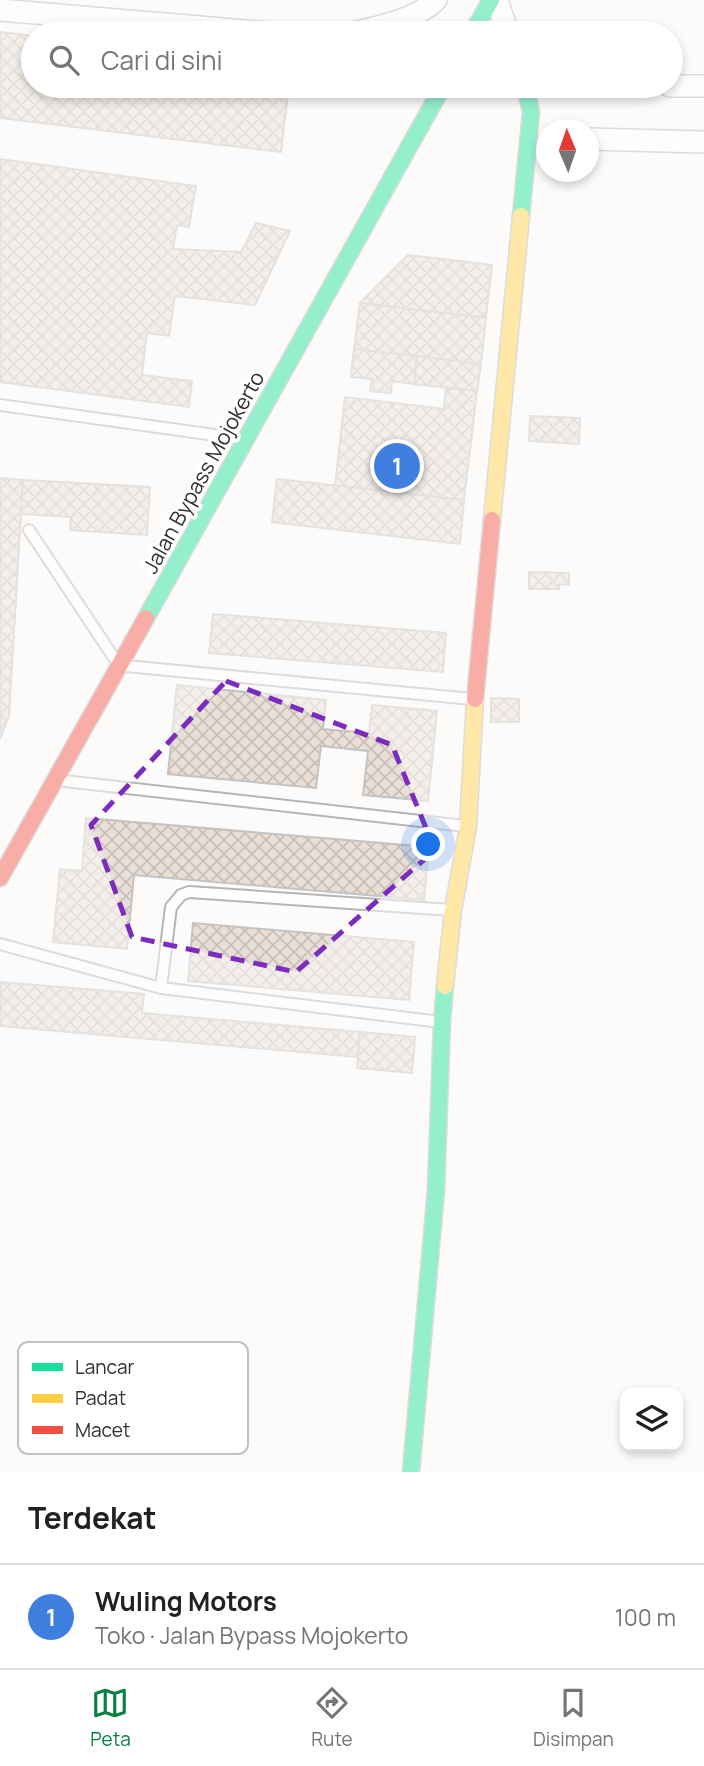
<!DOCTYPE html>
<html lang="id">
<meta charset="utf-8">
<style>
:root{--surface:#fff;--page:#f6f6f6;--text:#202124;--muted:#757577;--line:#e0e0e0;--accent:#0b8043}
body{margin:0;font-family:Manrope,sans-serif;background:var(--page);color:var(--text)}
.controls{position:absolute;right:21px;bottom:21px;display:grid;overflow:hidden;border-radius:14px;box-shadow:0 4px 10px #0003}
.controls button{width:63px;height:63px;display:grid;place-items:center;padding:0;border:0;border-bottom:2px solid var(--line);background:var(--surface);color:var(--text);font:35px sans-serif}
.compass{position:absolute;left:536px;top:119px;width:63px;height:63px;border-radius:50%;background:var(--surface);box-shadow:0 4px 10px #0003;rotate:358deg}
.you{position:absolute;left:429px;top:845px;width:24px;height:24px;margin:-18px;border:5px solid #fff;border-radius:50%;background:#1a73e8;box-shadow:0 0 0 10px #1a73e833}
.badge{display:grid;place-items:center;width:46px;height:46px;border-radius:50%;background:var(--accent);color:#fff;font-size:23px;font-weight:700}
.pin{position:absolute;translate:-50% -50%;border:4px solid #fff;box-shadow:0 2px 7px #0006}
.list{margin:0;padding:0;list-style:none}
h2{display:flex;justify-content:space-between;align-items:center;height:91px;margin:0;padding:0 28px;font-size:30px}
h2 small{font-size:23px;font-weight:400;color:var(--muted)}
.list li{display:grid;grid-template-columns:46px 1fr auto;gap:21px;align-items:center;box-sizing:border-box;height:105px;padding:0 28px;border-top:2px solid var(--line)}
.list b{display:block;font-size:26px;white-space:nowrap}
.list p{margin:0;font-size:23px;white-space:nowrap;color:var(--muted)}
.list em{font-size:23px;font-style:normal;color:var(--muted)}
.icon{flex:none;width:38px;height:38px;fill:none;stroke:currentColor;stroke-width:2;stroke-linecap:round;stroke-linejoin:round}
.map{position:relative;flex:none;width:704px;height:1472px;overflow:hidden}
.search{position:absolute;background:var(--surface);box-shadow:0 4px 10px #0003;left:21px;right:21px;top:21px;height:77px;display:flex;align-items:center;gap:18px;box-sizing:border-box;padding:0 24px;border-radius:38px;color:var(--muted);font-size:26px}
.sheet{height:196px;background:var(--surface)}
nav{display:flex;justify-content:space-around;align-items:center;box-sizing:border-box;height:98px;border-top:2px solid var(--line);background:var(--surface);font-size:19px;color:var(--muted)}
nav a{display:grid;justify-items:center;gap:4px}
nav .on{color:var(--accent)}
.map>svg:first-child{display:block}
.building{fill:url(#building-cross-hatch);stroke:#c5c3c1;stroke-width:2}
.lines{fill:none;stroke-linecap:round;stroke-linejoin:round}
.lane-casing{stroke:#b7b5b4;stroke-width:14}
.street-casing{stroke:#b7b5b4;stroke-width:24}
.fast-casing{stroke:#b7b5b4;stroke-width:19}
.slow-casing{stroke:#b7b5b4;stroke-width:19}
.jam-casing{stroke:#b7b5b4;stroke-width:19}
.lane{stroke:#fffefe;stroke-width:10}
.street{stroke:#fffefe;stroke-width:21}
.fast{stroke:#16e098;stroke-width:16}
.slow{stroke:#ffcf43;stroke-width:16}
.jam{stroke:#f24e42;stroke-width:16}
.marked{fill:none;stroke:#7b2cbf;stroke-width:5;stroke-dasharray:14 9;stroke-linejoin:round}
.labels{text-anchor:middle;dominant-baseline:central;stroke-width:7;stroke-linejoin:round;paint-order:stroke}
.street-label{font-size:21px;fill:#32302f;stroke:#fff}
.key{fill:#fff;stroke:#c2c1c1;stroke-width:2}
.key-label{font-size:19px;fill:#32302f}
</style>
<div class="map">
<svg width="704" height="1472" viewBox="0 0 704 1472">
<defs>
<pattern id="building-cross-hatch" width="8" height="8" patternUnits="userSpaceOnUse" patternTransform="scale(1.75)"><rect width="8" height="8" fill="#e9dfd6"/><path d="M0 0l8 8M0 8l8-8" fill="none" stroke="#c8c0b8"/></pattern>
</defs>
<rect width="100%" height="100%" fill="#fdfbf9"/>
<!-- building -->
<g class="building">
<path d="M0 32 33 36V86H289L281 152 0 118Z"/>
<path d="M0 159 196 186 189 227 177 225 173 249 241 252 256 223 290 231 255 305 175 296 169 336 147 333 142 375 192 381 189 407 0 382Z"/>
<path d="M408 255 492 265 486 318 360 303Z"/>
<path d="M360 303 486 318 481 364 354 349Z"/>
<path d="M354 349 417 356 414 384 392 381 391 393 370 391 372 379 351 377Z"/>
<path d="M417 356 481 364 477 391 414 384Z"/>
<path d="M446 388 477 391 464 500 335 486 345 397 444 409Z"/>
<path d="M530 416 580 418 579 444 529 441Z"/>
<path d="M0 478 23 480 9 716 0 739Z"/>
<path d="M277 479 464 500 460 544 272 522Z"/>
<path d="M23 480 150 487 147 535 70 530 71 517 21 514Z"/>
<path d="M529 572 569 573V585L559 584V589H529Z"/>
<path d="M213 614 446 633 443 672 209 653Z"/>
<path d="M177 685 326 700 323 729 369 733 372 705 437 711 428 801 363 795 368 751 321 746 316 788 168 774Z"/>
<path d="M491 698 519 699V722H491Z"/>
<path d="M86 818 429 847 424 900 134 875 127 949 53 942 60 869 82 871Z"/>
<path d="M193 923 414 942 409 1000 188 981Z"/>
<path d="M1 982 144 994 142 1013 360 1032 357 1057 0 1026Z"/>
<path d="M360 1032 415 1037 412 1073 357 1068Z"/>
</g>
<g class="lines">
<!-- lane casing -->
<g class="lane-casing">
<g id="lane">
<path d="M0 405 236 438"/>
<path d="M29 530 114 658"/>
<path d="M126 666 472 699"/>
<path d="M64 781 465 826"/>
<path d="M0 944 161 988 441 1022"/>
<path d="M161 988 171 907 181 895 189 892 451 910"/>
</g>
</g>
<!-- street casing -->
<g class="street-casing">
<g id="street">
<path d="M497 0 508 33"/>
<path d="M0 10 269 33"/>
<path d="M352 33C379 27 415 20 436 0"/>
<path d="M670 86H704"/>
<path d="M588 139 704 142"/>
</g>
</g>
<!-- fast casing -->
<g class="fast-casing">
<g id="fast">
<path d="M472 33 491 0"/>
<path d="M521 216 531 112 525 86"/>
<path d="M146 618 443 86"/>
<path d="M411 1472 436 1190 442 1022 445 986"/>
</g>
</g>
<!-- slow casing -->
<g class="slow-casing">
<g id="slow">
<path d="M492 520 521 216"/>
<path d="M445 986 453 910 468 827 475 699"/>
</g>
</g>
<!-- jam casing -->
<g class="jam-casing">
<g id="jam">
<path d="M475 699 492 520"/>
<path d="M0 878 146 618"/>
</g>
</g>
<!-- lane -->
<use href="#lane" class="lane"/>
<!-- street -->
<use href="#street" class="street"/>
<!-- fast -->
<use href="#fast" class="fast"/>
<!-- slow -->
<use href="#slow" class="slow"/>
<!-- jam -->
<use href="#jam" class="jam"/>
</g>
<!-- marked area -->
<path d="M0 0H704V1472H0ZM226 681 392 745 435 850 296 972 132 937 91 825Z" fill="#fdfbf9" fill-opacity=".55" fill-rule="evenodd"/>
<path class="marked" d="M226 681 392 745 435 850 296 972 132 937 91 825Z"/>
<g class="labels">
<!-- street labels -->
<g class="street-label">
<text transform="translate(203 472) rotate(-61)">Jalan Bypass Mojokerto</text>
</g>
</g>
<!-- legend -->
<rect x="18" y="1342" width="230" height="112" rx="10" class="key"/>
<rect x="32" y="1363" width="31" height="8" fill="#16e098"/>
<rect x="32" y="1394" width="31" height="9" fill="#ffcf43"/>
<rect x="32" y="1426" width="31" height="8" fill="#f24e42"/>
<g class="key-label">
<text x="75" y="1374">Lancar</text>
<text x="75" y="1405">Padat</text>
<text x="75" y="1437">Macet</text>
</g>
</svg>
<div class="controls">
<button><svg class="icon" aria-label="layers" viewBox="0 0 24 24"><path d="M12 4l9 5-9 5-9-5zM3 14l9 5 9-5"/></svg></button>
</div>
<svg class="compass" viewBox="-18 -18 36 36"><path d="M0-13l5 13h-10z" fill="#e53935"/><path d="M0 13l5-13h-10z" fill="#757577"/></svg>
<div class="you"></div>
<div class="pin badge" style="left:397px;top:466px;background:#3f7fe0">1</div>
<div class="search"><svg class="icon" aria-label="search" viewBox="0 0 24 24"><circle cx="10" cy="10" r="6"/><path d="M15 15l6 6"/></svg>Cari di sini</div>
</div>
<section class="sheet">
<h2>Terdekat<small></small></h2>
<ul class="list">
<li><span class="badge" style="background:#3f7fe0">1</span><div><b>Wuling Motors</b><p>Toko · Jalan Bypass Mojokerto</p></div><em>100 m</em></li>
</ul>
</section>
<nav>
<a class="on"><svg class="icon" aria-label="map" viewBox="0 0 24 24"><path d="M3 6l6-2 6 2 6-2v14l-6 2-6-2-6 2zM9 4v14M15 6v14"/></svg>Peta</a>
<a><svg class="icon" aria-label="directions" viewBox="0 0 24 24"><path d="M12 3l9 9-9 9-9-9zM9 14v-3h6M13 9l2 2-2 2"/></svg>Rute</a>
<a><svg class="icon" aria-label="saved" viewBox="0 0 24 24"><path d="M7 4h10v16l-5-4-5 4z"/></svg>Disimpan</a>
</nav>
